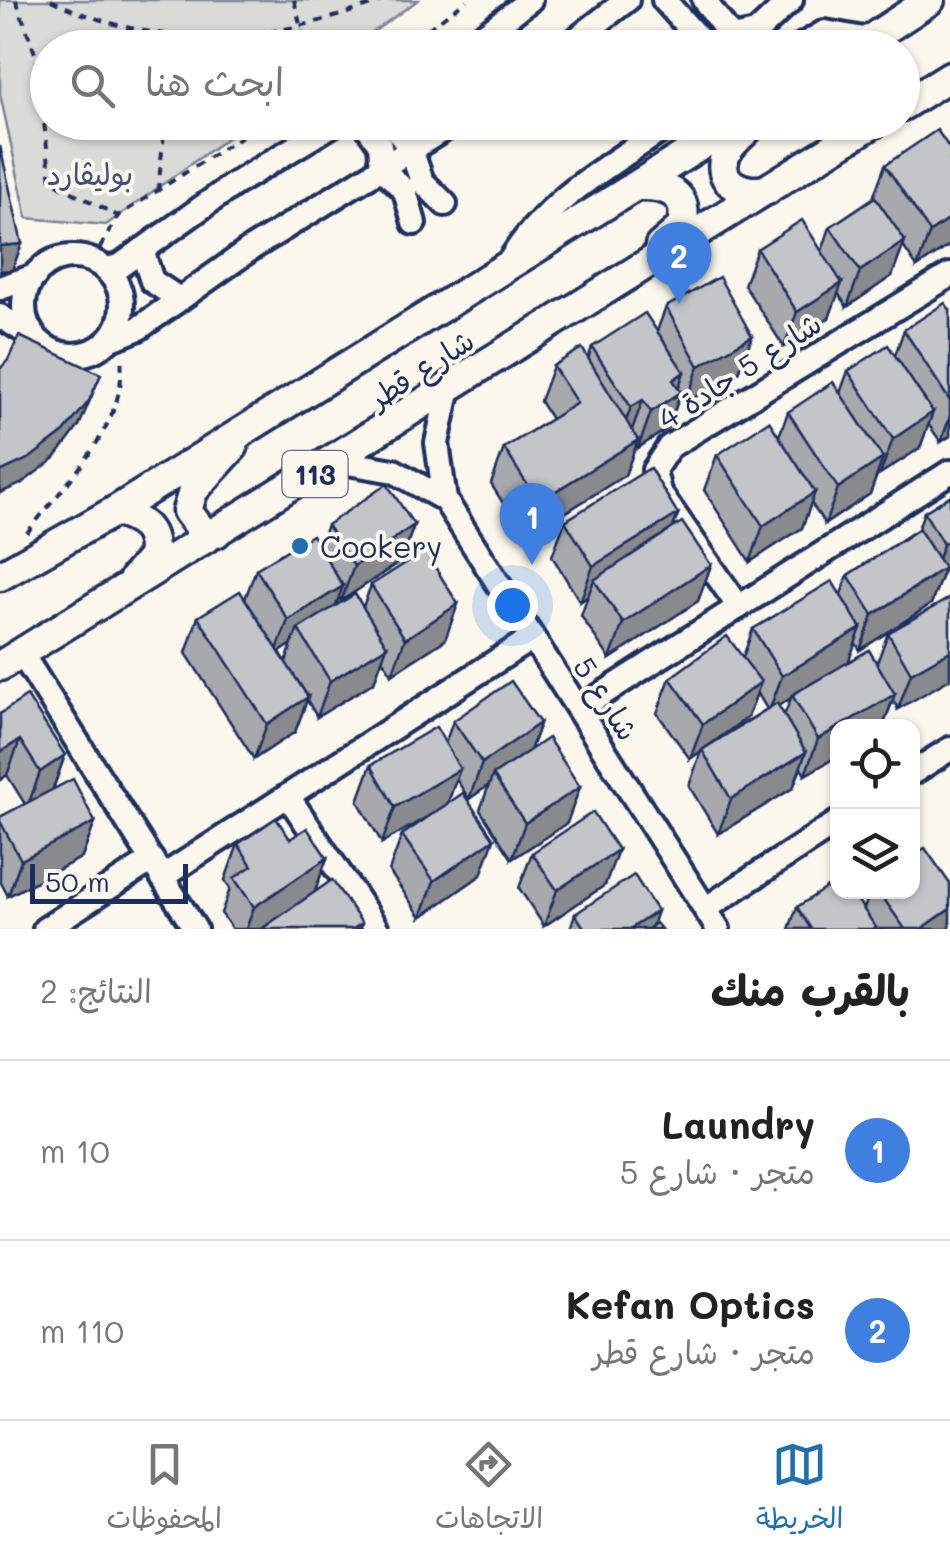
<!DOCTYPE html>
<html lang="ar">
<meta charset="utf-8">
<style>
:root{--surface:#fff;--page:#f2f2f2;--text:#222;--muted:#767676;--line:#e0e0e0;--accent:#1f6fb2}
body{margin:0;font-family:Mali,"Playpen Sans Arabic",sans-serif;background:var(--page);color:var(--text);direction:rtl}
.controls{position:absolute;right:30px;bottom:30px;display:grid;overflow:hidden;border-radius:20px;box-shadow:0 2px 8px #0004}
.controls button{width:90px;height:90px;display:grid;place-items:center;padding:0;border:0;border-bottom:2px solid var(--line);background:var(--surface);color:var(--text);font:50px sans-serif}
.scale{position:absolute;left:30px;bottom:25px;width:158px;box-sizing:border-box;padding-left:10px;border:5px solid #1b2f5e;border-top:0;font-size:28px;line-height:35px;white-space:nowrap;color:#1b2f5e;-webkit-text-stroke:8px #fbf7ec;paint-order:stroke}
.you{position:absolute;left:512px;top:605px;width:35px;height:35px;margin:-25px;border:8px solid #fff;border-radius:50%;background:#1a73e8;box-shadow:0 0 0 15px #1a73e833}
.badge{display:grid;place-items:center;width:65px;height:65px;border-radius:50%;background:var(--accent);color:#fff;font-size:32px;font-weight:700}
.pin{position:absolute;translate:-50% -82px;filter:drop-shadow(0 2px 5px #0008)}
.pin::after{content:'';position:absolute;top:52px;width:35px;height:30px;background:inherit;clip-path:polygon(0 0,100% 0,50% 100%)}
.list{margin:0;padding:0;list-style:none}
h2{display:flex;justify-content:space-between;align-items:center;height:130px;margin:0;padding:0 40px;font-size:42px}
h2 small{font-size:32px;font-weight:400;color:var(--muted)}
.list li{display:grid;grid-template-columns:65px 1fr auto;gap:30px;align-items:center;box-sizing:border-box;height:180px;padding:0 40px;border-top:2px solid var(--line)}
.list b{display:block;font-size:38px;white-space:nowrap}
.list p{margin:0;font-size:32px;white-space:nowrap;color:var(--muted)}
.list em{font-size:32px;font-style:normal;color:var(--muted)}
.icon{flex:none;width:55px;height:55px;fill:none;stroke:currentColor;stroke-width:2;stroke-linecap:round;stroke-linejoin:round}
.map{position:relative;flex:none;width:950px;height:929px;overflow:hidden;direction:ltr}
.search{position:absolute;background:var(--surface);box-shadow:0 2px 8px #0004;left:30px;right:30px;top:30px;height:110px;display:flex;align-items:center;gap:25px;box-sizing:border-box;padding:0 35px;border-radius:55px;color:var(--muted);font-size:38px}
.sheet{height:490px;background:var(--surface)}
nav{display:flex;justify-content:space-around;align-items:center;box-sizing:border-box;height:140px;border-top:2px solid var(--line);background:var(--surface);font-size:28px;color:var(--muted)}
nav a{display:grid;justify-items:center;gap:5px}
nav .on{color:var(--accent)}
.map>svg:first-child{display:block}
.green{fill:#dadad7;stroke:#7a849a;stroke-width:2.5}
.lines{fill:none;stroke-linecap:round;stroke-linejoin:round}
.minor-casing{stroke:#1b2f5e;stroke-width:30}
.major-casing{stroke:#1b2f5e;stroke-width:35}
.path{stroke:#1b2f5e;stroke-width:4;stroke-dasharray:8 8;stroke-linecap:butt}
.minor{stroke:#fbf7ec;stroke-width:22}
.major{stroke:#fbf7ec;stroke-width:28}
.wall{fill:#a8a9ad;stroke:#1b2f5e;stroke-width:2.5;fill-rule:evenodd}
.shaded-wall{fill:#888a8d;stroke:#1b2f5e;stroke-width:2.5}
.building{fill:#c3c5c9;stroke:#1b2f5e;stroke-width:2.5}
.poi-dot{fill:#1f6fb2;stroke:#fbf7ec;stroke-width:4}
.labels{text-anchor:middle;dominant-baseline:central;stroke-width:8;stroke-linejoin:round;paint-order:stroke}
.shield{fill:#fbf7ec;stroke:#5e6b89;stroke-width:2.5}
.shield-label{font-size:28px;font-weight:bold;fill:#1b2f5e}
.park-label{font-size:30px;fill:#415176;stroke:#fbf7ec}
.street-label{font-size:30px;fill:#1b2f5e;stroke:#fbf7ec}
.poi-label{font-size:30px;fill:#1b2f5e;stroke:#fbf7ec;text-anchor:start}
</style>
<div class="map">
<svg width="950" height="929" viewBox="0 0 950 929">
<rect width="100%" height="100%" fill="#fbf7ec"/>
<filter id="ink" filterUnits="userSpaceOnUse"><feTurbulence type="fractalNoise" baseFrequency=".01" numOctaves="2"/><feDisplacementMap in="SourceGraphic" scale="20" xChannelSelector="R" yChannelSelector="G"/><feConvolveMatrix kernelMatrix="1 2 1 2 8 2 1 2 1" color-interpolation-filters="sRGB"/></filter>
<g filter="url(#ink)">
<!-- green -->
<path class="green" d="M0 0H418L352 47 48 48V122L248 123 106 225 27 218 0 94Z"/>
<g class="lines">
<!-- minor casing -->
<g class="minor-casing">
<g id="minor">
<path d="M664 0 707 48"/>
<path d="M704 0 739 48"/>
<path d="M732 38 756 33 791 0"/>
<path d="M466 48 530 0"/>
<path d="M565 48 627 0"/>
<path d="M798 48 825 32 869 40"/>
<path d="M364 122 380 145 382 168 405 191 414 223"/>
<path d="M391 122 411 150 422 181 445 204"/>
<path d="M142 250 152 281 179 299"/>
<circle cx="73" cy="306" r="49"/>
<path d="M508 264C546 198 612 164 674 122"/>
<path d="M105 269 120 266 233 185 337 122"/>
<path d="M0 288 35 276"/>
<path d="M0 316 35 338"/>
<path d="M109 340 139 328 252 248 456 122"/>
<path d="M449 387 437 443 445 500 718 929"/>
<path d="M336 461 394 471 445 500"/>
<path d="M739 607 659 492 654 470 669 447 950 275"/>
<path d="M22 654 195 929"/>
<path d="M579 709 950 472"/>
<path d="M912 773 950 749"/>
<path d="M288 796 377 929"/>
<path d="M162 877 532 638"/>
<path d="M705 909 838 822"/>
<path d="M45 929 152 860"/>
</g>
</g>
<!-- major casing -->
<g class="major-casing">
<g id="major">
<path d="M857 48 930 0"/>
<path d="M902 106 950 76"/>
<path d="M753 124C744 133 730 143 725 156 716 185 745 194 767 190"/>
<path d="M637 186C666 185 692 193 681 228L660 246"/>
<path d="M115 511C139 519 157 528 152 557L134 578"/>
<path d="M216 533 202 531 187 511 193 491 233 447"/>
<path d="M0 576 115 511 738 122"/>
<path d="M0 666 875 122"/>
</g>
</g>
<!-- path -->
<g class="path">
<path d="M16 0 36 56 51 181 118 216"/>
<path d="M51 0C162 54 272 43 384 0"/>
<path d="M294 0 306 48"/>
<path d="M286 32 290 48"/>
<path d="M173 48 174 37"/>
<path d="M402 48 467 0"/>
<path d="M158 191 165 122"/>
<path d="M100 248 118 216 264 122"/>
<path d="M27 533C66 482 128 425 121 357"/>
</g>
<!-- minor -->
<use href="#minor" class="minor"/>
<!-- major -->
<use href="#major" class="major"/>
</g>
<!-- wall -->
<g class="wall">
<path d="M950 145V245L917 267 903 246 892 276 847 307 838 293 829 318 784 347 744 285 757 249 822 251 830 227 873 198 885 165 949 148Z"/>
<path d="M666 307 752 336 739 372 686 402 681 393 668 428 638 448 636 445 625 475 525 538 491 484 504 448 551 419 540 401 553 366 588 359 592 347 657 331Z"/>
<path d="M950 310V436L941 442 928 424 920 448 880 474 878 472 870 494 825 524 811 503 802 528 750 562 704 490 717 455 779 436 788 412 840 393 848 371 895 355 904 330Z"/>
<path d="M950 496 943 572 931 604 860 650 855 642 848 662 877 663 888 633 950 598 898 709 893 700 883 726H838V756L805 775 801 768 793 788 718 834 689 786 701 751 690 759 657 713 670 678 743 657 753 629 841 594 848 575 918 529 924 512ZM757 692 767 709 709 745 748 717ZM791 698 784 716 778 706Z"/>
<path d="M678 514 673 528 711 565 698 601 610 659 581 616 588 596 580 602 552 556 565 521Z"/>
<path d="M327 525H414L401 561 341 601 339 597 336 606 363 607 371 585 445 640 392 674 382 659 374 682 317 717 307 700 295 732 254 759 186 653 198 617 245 599 256 569 319 546ZM292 644 286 662 280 652Z"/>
<path d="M0 714 65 755 53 789 95 822 82 857 8 896 0 881V817L25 804 7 775 0 780Z"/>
<path d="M453 721 540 723 530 750 567 823 512 859 480 810 489 785 469 799 456 779 447 805 481 875 421 917 389 871 402 835 445 806 382 843 358 801 371 765 445 744Z"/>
<path d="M290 839 327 858 315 891 362 923 359 929H232L221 913 230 889 225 880 238 844Z"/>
<path d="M532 853 605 885 544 926 519 888Z"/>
<path d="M870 892H912L950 929H789L797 907 864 909Z"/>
<path d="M575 914 652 926 661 929H570Z"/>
</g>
<!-- shaded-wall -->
<g class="shaded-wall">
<path d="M950 218V245L917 267 930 232Z"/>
<path d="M905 241 892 276 847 307 860 271Z"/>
<path d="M22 244 12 270 0 271V246Z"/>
<path d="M842 283 829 318 784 347 797 312Z"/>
<path d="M752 336 739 372 686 402 699 366Z"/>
<path d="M684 372 676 396 681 392 668 428 638 448 651 412 673 380Z"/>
<path d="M101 374 79 426 55 458 21 484 0 493V472Z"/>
<path d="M643 400 630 435 618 443 631 407Z"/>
<path d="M933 412 920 448 880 474 893 439Z"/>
<path d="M950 416V436L941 442Z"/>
<path d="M638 440 625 475 525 538 538 502Z"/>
<path d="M883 458 870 494 825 524 838 488Z"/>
<path d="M815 492 802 528 750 562 763 526Z"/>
<path d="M678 514 665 549 594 580 588 596 580 602 593 566Z"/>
<path d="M414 525 401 561 341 601 354 566Z"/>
<path d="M950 540V568L943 572 931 604 860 650 873 615 932 577 943 544Z"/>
<path d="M711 565 698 601 610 659 623 623Z"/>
<path d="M343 586 330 621 298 629 292 644 275 655 288 620Z"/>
<path d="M458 604 445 640 392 674 405 639Z"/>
<path d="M861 628 848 663 792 695 791 698 769 711 782 676Z"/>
<path d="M387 646 374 682 317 717 330 681Z"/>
<path d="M950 651V679L898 709 911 673Z"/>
<path d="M761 682 748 717 690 759 703 724Z"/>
<path d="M895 694 883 726H840Z"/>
<path d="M308 697 295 732 254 759 267 724Z"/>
<path d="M540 723 527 759 493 775 489 785 469 799 482 763Z"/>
<path d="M838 728V756L805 775 818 739Z"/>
<path d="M20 740 7 775 0 780V752Z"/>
<path d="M806 752 793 788 718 834 731 799Z"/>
<path d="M65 755 52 791 27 808 40 772Z"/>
<path d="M460 769 447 805 382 843 395 807Z"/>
<path d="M580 787 567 823 512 859 525 823Z"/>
<path d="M95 822 82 857 8 896 21 860Z"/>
<path d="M494 839 481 875 421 917 434 881Z"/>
<path d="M618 850 605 885 544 926 557 890Z"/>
<path d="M327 858 314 894 262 929H246L254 907Z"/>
<path d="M950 909V929H921Z"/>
<path d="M657 911 651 929H630Z"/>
</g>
<!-- building -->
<g class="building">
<path d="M937 130 950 149V218L930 232 885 165Z"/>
<path d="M0 146 22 244 0 246Z"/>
<path d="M875 197 905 241 860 271 830 227Z"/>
<path d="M802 220 842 283 797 312 757 249Z"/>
<path d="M719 277 752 336 699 366 666 307Z"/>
<path d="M945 303 950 310V401L904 330Z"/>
<path d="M645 313 684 372 673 380 681 392 651 412 643 400 631 407 592 347Z"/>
<path d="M19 336 101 374 89 401 64 432 30 458 0 472V369L8 360Z"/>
<path d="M888 345 933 412 893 439 848 371Z"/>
<path d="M582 348 638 440 538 502 504 448 577 403 553 366Z"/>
<path d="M833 382 883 458 838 488 788 412Z"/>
<path d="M769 421 815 492 763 526 717 455Z"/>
<path d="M650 468 678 514 593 566 565 521Z"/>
<path d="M387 484 414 525 354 566 327 525Z"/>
<path d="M950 496V540L943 544 924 512Z"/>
<path d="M682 522 711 565 623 623 594 580Z"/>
<path d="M919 529 944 568 873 615 848 575Z"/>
<path d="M312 535 343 586 288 620 256 569Z"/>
<path d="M425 551 458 604 405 639 371 585Z"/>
<path d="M832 581 861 628 782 676 753 629Z"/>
<path d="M240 591 308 697 267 724 198 617Z"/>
<path d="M355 594 387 646 330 681 298 629Z"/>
<path d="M950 598V651L911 673 888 633Z"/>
<path d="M727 636 761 682 703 724 670 678Z"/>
<path d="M869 650 895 694 818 739 792 695Z"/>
<path d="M511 681 540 723 482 763 453 721Z"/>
<path d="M27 696 65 755 40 772 20 740 0 752V714Z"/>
<path d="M777 703 806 752 731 799 702 750Z"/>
<path d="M436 727 460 769 395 807 371 765Z"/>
<path d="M548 738 580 787 525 823 493 775Z"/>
<path d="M73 779 95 822 21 860 0 821V817Z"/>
<path d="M463 793 494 839 434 881 402 835Z"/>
<path d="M593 812 618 850 557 890 532 853Z"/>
<path d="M276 818 290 839 307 828 327 858 254 907 234 878 252 866 238 844Z"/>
<path d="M925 848 950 884V909L921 929H905L879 892H912V856Z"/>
<path d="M634 875 657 911 630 929H585L575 914Z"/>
<path d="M332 880 362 923 353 929H264L263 928Z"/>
<path d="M838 880V892H852L877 929H811L797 907Z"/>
<path d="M656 923 661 929H648Z"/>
</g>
</g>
<!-- markers -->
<circle class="poi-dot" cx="300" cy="546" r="10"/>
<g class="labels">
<!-- shield labels -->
<rect class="shield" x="282.5" y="451" width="65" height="46" rx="8"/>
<g class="shield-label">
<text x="315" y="474">113</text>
</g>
<!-- park labels -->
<g class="park-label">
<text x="90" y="173">بوليڤارد</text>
</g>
<!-- street labels -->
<g class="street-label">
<text transform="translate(421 368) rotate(-33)">شارع قطر</text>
<text transform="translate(739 370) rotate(-33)">شارع 5 جادة 4</text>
<text transform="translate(607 698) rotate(57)">شارع 5</text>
</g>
<!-- poi labels -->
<g class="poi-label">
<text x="320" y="546">Cookery</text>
</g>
</g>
</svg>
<div class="controls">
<button><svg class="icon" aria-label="locate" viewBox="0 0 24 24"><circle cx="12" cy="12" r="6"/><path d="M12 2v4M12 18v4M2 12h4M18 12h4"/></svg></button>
<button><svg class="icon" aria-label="layers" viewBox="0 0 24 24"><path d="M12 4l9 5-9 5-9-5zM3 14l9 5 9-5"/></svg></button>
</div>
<div class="scale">50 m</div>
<div class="you"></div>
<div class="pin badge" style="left:532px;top:565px;background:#3f7fe0">1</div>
<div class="pin badge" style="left:679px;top:304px;background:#3f7fe0">2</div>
<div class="search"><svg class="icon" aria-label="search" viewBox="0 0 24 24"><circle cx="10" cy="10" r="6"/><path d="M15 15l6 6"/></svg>ابحث هنا</div>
</div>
<section class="sheet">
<h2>بالقرب منك<small>النتائج: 2</small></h2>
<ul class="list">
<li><span class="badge" style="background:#3f7fe0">1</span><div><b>Laundry</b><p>متجر · شارع 5</p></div><em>10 m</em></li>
<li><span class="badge" style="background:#3f7fe0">2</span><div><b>Kefan Optics</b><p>متجر · شارع قطر</p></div><em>110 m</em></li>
</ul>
</section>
<nav>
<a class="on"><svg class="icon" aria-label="map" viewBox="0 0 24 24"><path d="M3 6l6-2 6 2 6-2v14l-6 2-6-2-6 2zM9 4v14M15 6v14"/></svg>الخريطة</a>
<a><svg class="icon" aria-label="directions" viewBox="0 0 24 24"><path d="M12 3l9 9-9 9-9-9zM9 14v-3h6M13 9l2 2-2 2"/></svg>الاتجاهات</a>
<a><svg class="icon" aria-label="saved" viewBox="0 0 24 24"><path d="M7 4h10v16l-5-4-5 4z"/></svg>المحفوظات</a>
</nav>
